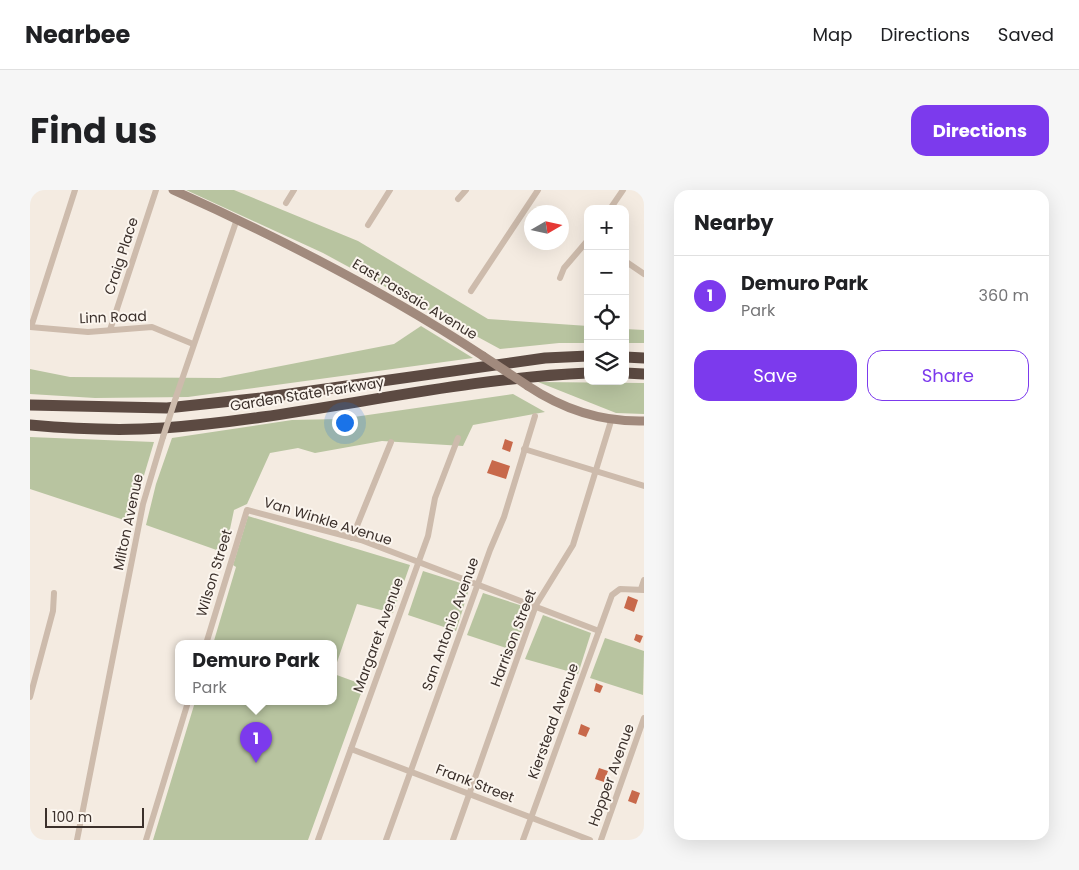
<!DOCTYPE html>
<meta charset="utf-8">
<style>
:root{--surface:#fff;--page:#f6f6f6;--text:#202124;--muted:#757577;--line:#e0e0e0;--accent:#7c3aed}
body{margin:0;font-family:Poppins,sans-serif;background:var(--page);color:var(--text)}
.controls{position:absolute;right:15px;top:15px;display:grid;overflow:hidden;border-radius:10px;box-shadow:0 5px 20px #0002}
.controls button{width:45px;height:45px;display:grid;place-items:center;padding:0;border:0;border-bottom:1px solid var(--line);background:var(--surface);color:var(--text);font:25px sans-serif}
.compass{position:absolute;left:494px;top:15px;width:45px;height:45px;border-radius:50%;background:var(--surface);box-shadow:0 5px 20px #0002;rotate:81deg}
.scale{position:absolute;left:15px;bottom:12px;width:99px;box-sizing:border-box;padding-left:5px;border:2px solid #3b302b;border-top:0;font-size:14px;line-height:18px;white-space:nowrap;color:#3b302b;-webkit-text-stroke:4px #fbf5ee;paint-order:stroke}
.you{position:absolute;left:314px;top:232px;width:18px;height:18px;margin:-12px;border:4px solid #fff;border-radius:50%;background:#1a73e8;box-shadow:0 0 0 8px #1a73e833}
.badge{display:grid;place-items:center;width:32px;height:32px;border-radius:50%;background:var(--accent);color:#fff;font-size:16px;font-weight:700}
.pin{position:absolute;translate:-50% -41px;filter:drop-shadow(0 1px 2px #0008)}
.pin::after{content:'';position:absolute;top:26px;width:18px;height:15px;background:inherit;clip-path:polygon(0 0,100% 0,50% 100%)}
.popup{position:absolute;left:145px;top:450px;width:162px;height:65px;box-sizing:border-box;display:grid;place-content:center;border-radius:10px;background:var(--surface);filter:drop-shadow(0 1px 4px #0005);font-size:16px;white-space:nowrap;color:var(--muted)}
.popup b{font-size:19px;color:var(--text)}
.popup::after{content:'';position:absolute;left:50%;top:100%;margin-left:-10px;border:10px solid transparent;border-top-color:var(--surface)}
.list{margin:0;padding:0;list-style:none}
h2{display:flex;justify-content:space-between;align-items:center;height:65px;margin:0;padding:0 20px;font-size:21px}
h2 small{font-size:16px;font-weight:400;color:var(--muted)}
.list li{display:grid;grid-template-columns:32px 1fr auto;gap:15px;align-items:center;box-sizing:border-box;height:80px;padding:0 20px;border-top:1px solid var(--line)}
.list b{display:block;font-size:19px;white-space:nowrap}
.list p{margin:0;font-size:16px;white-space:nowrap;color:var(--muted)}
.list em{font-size:16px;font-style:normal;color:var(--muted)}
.actions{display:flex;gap:10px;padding:15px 20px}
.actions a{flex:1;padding:11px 0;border:1px solid var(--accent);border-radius:15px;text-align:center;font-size:18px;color:var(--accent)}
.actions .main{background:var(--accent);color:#fff}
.icon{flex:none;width:28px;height:28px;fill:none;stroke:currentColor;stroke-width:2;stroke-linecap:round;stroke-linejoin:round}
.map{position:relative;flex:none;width:614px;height:650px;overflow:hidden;border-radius:15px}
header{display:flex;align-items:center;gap:30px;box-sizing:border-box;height:70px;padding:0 25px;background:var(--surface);border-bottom:1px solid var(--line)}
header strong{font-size:24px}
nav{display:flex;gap:28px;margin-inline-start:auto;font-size:18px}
.intro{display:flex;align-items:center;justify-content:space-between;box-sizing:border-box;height:120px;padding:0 30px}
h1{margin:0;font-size:35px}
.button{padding:12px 22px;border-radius:15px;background:var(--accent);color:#fff;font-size:18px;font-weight:700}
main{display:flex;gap:30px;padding:0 30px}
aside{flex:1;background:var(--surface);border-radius:15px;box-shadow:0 5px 20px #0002}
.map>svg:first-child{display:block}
.green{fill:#b8c4a0}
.building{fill:#c8694b}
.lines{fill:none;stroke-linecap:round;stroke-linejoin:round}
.street{stroke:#cdbbac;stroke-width:6}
.secondary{stroke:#a18a7d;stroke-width:9}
.highway{stroke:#5c4a42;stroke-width:11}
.street-bridge{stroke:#cdbbac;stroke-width:6}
.secondary-bridge{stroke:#a18a7d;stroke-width:9}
.labels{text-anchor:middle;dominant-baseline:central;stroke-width:4;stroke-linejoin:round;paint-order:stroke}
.street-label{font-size:14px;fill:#3b302b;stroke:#fbf5ee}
</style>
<header>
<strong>Nearbee</strong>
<nav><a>Map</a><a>Directions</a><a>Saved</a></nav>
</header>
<div class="intro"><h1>Find us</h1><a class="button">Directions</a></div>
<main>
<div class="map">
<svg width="614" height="650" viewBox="0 0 614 650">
<rect width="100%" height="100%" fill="#f4ebe1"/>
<!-- green -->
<g class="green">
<path d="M156 0H204L328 51 458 129 558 136V153H529L470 159 293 63Z"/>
<path d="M391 136 443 168 158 207 65 208 0 204V179L40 187 190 188 364 154Z"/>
<path d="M595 139 614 140V153H595Z"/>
<path d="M508 192 614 193V224L586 223Z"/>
<path d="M483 204 515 222 443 235 433 256 352 251 285 263 268 258 240 263 217 314 204 320 195 363 116 335 126 294 142 248 262 230 310 229Z"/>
<path d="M0 247 124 252 100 332 0 299Z"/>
<path d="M218 326 380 375 363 423 327 414 304 481V454H183L206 377 203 375Z"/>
<path d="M393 381 440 396 426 441 378 425Z"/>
<path d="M453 403 499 418 485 461 437 445Z"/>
<path d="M513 425 561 443 548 484 495 469Z"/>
<path d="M575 448 614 461 613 505 560 488Z"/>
<path d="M304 484 334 495 278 650H123L165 512H304Z"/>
</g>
<!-- building -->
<g class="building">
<path d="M475 249 483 252 480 262 472 259Z"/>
<path d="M462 270 480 276 476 289 457 283Z"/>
<path d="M598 406 608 410 604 422 594 418Z"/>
<path d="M606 444 613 446 610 453 604 450Z"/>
<path d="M566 493 573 496 570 503 564 501Z"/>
<path d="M551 534 560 538 556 547 548 544Z"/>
<path d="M569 578 578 581 574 592 565 589Z"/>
<path d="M602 600 610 603 606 614 598 611Z"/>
</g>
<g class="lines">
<!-- street -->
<g class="street">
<path d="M428 9 436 0"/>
<path d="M256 13 264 0"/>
<path d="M580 19 593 0"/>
<path d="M338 35 360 0"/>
<path d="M595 71 614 84"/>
<path d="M530 88 534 78 558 50"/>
<path d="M441 101 508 0"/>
<path d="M0 137 58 142 122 137 163 154"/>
<path d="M1 137 45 0"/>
<path d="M80 140 126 0"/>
<path d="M146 207 207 29"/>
<path d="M494 259 614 296"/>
<path d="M322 348 361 252"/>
<path d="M611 399 614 390"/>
<path d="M176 454 217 320 331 350 569 441"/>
<path d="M0 507 23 421 24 403"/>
<path d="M321 559 560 650"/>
<path d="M47 650 113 314 133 247"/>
<path d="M116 650 158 512"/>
<path d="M288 650 398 346 405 308 428 248"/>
<path d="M356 650 460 360 474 327 505 226"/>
<path d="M423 650 506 415 543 355 581 231"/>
<path d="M493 650 582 405 590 399 614 400"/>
<path d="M571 650 614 528"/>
</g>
<!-- secondary -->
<g class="secondary">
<path d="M143 0C250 48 354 101 453 166"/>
<path d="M498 196C534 220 571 232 614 231"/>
</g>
<!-- highway -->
<g class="highway">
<path d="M595 167 614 168"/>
<path d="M595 183 614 184"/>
<path d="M0 215 137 218 231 208 515 168 558 166"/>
<path d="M0 235C44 239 89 241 133 238 275 228 415 189 558 183"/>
</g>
<!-- street-bridge -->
<path class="street-bridge" d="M133 247 146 207"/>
<!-- secondary-bridge -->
<path class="secondary-bridge" d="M453 166 498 196"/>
</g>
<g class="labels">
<!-- street labels -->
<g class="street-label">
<text transform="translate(91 66) rotate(-72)">Craig Place</text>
<text transform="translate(385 109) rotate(31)">East Passaic Avenue</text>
<text transform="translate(83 127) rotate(-2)">Linn Road</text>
<text transform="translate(277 204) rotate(-9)">Garden State Parkway</text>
<text transform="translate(298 331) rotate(17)">Van Winkle Avenue</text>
<text transform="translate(98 332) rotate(-78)">Milton Avenue</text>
<text transform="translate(184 383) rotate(-73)">Wilson Street</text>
<text transform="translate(420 434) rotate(-70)">San Antonio Avenue</text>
<text transform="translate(348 445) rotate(-70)">Margaret Avenue</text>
<text transform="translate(483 448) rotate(-69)">Harrison Street</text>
<text transform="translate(523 531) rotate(-70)">Kierstead Avenue</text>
<text transform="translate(581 585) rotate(-70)">Hopper Avenue</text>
<text transform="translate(445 593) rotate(21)">Frank Street</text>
</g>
</g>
</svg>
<div class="controls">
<button>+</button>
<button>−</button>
<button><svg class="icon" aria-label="locate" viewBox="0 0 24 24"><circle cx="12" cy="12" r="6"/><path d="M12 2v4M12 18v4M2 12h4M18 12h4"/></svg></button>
<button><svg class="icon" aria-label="layers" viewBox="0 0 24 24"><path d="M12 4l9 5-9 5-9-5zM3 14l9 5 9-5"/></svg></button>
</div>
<svg class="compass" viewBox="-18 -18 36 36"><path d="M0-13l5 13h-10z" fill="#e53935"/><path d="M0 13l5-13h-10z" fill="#757577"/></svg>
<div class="scale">100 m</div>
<div class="you"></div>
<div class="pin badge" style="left:226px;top:573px">1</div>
<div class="popup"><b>Demuro Park</b>Park</div>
</div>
<aside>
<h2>Nearby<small></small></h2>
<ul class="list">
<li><span class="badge">1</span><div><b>Demuro Park</b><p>Park</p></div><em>360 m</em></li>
</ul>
<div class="actions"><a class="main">Save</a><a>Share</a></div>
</aside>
</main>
